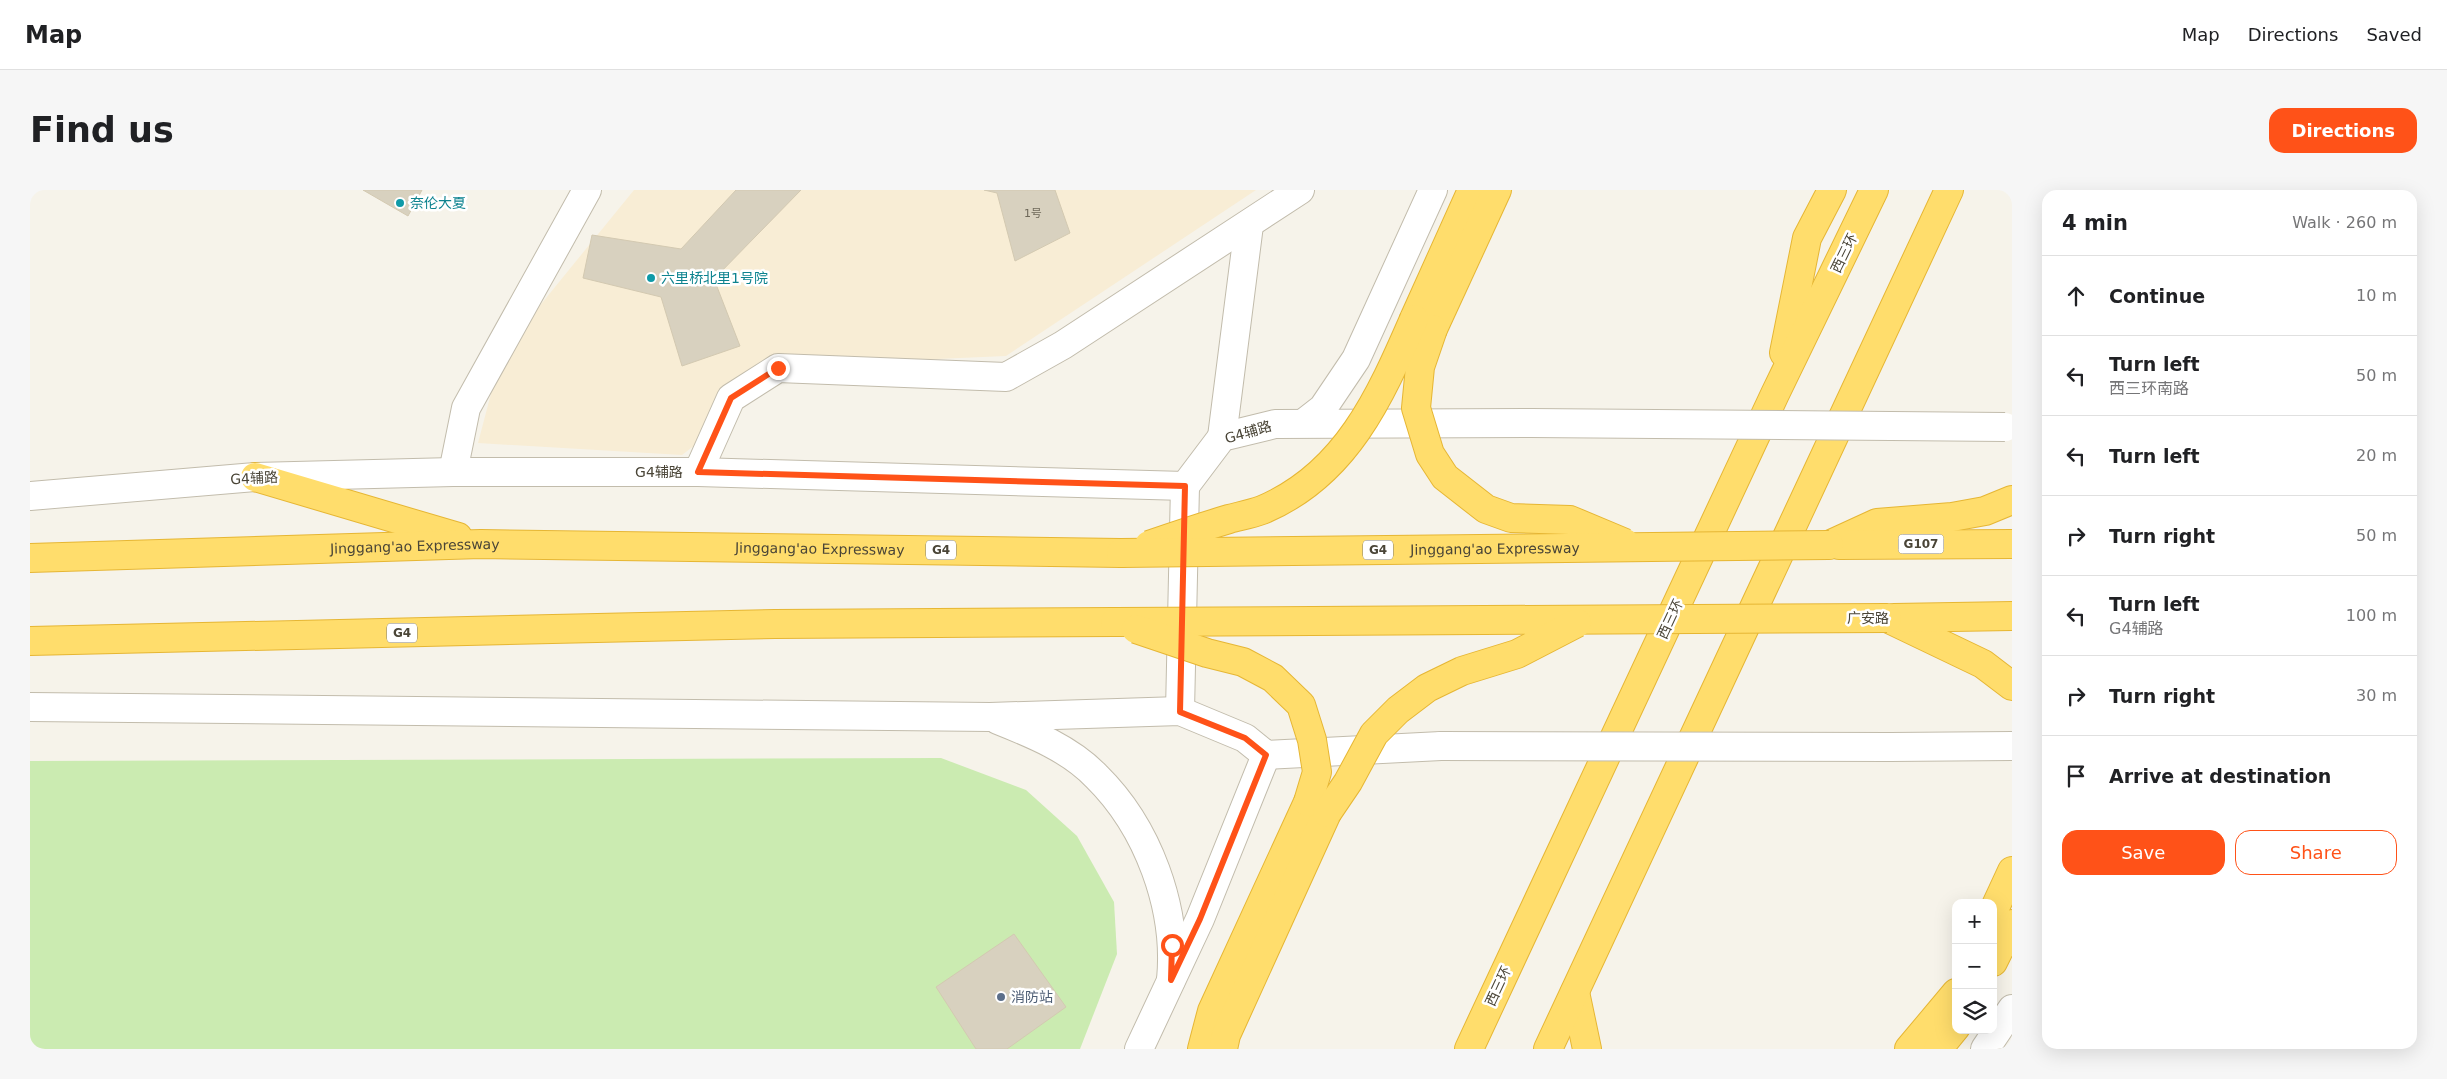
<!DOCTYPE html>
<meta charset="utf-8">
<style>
:root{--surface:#fff;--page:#f6f6f6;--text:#202124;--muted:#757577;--line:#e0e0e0;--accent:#ff5218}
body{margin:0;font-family:"DejaVu Sans","Noto Sans SC",sans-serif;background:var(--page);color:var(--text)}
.controls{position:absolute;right:15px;bottom:15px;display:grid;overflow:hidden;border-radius:10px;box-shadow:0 5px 20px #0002}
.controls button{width:45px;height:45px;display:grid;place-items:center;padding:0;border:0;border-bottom:1px solid var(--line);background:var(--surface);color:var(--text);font:25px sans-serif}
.stop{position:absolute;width:15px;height:15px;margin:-11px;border:4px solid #ff5218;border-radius:50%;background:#fff}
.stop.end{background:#ff5218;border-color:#fff;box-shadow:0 1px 5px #0008}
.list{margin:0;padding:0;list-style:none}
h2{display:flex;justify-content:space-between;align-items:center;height:65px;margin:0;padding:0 20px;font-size:21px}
h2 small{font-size:16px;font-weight:400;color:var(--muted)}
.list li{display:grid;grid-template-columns:32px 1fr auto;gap:15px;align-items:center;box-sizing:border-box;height:80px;padding:0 20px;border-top:1px solid var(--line)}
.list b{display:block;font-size:19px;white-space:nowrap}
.list p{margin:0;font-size:16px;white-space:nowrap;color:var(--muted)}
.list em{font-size:16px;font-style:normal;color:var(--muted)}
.actions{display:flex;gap:10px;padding:15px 20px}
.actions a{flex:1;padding:11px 0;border:1px solid var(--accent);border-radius:15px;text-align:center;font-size:18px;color:var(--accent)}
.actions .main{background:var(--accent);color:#fff}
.icon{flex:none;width:28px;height:28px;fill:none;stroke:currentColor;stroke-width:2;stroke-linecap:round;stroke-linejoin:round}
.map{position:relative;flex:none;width:1982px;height:859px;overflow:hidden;border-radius:15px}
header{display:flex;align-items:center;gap:30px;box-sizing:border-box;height:70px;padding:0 25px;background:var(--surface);border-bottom:1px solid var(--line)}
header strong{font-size:24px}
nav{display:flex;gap:28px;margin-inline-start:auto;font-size:18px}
.intro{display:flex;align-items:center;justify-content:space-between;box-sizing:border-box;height:120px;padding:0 30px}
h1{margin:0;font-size:35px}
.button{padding:12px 22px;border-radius:15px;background:var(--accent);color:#fff;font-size:18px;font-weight:700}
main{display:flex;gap:30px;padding:0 30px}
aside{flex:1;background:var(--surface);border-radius:15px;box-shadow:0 5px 20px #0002}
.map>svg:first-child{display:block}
.commercial{fill:#f8edd5}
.green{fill:#cbebb1}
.building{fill:#d8d1bf;stroke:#d3c9b1}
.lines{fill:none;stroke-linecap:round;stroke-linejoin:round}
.minor-casing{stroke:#c2bcac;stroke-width:30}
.highway-casing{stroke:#e6b634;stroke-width:30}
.minor{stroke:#fff;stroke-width:28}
.highway{stroke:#ffdd6c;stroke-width:28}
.minor-bridge-casing{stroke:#c2bcac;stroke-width:30;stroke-linecap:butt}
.highway-bridge-casing{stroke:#e6b634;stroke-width:30;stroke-linecap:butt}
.minor-bridge{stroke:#fff;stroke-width:28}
.highway-bridge{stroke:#ffdd6c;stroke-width:28}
.route{stroke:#ff5218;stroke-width:6}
.culture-dot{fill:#0f9aa8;stroke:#fff;stroke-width:2}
.service-dot{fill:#5c6f8a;stroke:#fff;stroke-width:2}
.labels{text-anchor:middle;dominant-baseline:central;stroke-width:5;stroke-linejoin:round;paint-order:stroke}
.number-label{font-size:11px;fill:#6e6859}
.shield{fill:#fff;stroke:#807d73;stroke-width:1}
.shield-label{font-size:12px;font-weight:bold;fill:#4a4537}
.culture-label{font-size:14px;fill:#0d838f;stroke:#fff;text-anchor:start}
.street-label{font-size:14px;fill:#4a4537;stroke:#fff}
.service-label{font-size:14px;fill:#4e5e75;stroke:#fff;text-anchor:start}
</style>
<header>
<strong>Map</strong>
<nav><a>Map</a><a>Directions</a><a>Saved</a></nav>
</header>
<div class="intro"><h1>Find us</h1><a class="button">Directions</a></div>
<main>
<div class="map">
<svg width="1982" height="859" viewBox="0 0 1982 859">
<rect width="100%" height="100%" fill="#f6f3ea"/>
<!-- commercial -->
<path class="commercial" d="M604 0H1226L976 166 769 175 652 265 448 253 472 162Z"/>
<!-- green -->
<path class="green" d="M911 568 996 600 1047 646 1084 712 1087 764 1050 859H0V571Z"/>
<!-- building -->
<g class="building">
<path d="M333 0H392L378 26Z"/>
<path d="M706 0H771L684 89 710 156 652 176 631 107 553 88 562 45 651 59Z"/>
<path d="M954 0H1025L1040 43 985 71 967 3Z"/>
<path d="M984 744 1036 817 977 859H946L906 797Z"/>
</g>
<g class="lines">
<!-- minor casing -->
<g class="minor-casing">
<g id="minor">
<path d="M1275 232 1293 218 1326 169 1403 0"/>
<path d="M1192 247 1219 35"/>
<path d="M423 282 436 218 557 0"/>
<path d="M668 282 701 208 748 178 976 187 1033 155 1270 0"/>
<path d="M1155 296 1192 247 1245 234 1501 233"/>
<path d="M0 306 225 287 423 282H668L1155 296"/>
<path d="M0 517 960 527 1150 521 1215 548 1236 565 1411 556"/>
<path d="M1150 521 1155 296"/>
<path d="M968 530C1003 544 1040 559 1066 586 1118 637 1148 718 1141 790"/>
<path d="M1860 557 1982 556"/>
<path d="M1109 859 1170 729 1236 565"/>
<path d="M1955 859 1982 819"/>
</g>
</g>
<!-- highway casing -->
<g class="highway-casing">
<g id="highway">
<path d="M1384 129 1442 0"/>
<path d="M1403 139 1467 0"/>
<path d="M1754 163 1777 48 1802 0"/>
<path d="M225 287 428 347"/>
<path d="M1799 355 1847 333 1922 327 1955 321 1982 310"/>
<path d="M1809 355 1982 354"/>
<path id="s1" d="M0 368 451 354 1091 363"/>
<path d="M1857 428 1953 474 1982 496"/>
<path d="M1864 428 1982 426"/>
<path d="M0 451 745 434 1085 432"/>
<path d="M1963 722 1982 681"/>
<path d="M1963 772 1982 734"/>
<path d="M1545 802 1557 859"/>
<path d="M1172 859 1182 821 1278 612"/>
<path d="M1193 859 1196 845 1297 623"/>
<path d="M1439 859 1745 204 1844 0"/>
<path d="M1518 859 1919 0"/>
<path d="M1879 859 1926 803"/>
<path d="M1908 859 1926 837"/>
</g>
</g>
<!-- minor -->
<use href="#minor" class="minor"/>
<!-- highway -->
<use href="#highway" class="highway"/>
<!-- minor-bridge casing -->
<g class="minor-bridge-casing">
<g id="minor-bridge">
<path d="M1501 233 1975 237"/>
<path d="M1411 556 1860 557"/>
</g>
</g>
<!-- highway-bridge casing -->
<g class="highway-bridge-casing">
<g id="highway-bridge">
<path d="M1403 139 1390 177 1386 218 1400 264 1415 287 1456 319 1481 328 1540 330 1595 353"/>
<path d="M1119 355C1145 346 1172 337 1199 329 1210 326 1221 324 1232 320 1316 285 1350 207 1384 129"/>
<path id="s2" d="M1091 363 1799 355"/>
<path d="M1085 432 1857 428"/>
<path d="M1106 439 1177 463 1213 472 1243 488 1271 515 1282 550 1287 582 1278 612"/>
<path d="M1297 623 1318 592 1344 544 1368 520 1397 498 1432 481 1487 464 1547 433"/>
</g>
</g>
<!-- minor-bridge -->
<use href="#minor-bridge" class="minor-bridge"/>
<!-- highway-bridge -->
<use href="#highway-bridge" class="highway-bridge"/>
</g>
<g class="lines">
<!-- route -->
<path class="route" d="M748 178 701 208 668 282 1155 296 1150 522 1215 548 1236 565 1170 729 1141 790 1142 755"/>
</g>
<!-- markers -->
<g class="culture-dot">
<circle cx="370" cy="13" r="5"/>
<circle cx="621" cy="88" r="5"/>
</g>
<circle class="service-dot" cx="971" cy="807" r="5"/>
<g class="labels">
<!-- number labels -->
<g class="number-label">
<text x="1003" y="23">1号</text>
</g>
<!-- shield labels -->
<g class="shield">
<rect x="1868.5" y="344.5" width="45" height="19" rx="4"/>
<rect x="896" y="350.5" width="30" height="19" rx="4"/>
<rect x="1333" y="350.5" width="30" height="19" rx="4"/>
<rect x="357" y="433.5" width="30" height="19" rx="4"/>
</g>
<g class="shield-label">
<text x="1891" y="354">G107</text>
<text x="911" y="360">G4</text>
<text x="1348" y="360">G4</text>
<text x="372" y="443">G4</text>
</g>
<!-- culture labels -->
<g class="culture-label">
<text x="380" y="13">奈伦大夏</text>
<text x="631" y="88">六里桥北里1号院</text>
</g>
<!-- street labels -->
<g class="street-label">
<text transform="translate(1814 63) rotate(-64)">西三环</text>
<text transform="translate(1218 242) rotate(-16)">G4辅路</text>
<text x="629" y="282">G4辅路</text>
<text transform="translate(224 288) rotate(-3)">G4辅路</text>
<text stroke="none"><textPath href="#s1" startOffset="385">Jinggang'ao Expressway</textPath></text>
<text stroke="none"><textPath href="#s1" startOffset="790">Jinggang'ao Expressway</textPath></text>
<text stroke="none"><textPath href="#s2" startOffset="374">Jinggang'ao Expressway</textPath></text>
<text x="1838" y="428">广安路</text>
<text transform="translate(1640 429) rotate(-65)">西三环</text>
<text transform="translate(1468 796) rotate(-65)">西三环</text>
</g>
<!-- service labels -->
<g class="service-label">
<text x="981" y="807">消防站</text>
</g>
</g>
</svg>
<div class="controls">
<button>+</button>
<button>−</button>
<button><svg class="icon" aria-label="layers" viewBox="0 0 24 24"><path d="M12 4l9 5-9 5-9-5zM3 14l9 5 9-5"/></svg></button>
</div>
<div class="stop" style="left:1142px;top:755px"></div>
<div class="stop end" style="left:748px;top:178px"></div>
</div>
<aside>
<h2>4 min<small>Walk · 260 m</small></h2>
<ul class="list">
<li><svg class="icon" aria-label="ahead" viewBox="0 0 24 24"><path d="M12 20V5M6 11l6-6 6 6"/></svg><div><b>Continue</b></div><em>10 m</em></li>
<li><svg class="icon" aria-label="left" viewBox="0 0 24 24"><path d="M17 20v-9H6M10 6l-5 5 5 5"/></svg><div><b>Turn left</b><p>西三环南路</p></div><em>50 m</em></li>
<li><svg class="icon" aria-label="left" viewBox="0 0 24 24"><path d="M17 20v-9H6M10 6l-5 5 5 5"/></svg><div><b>Turn left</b></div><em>20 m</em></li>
<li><svg class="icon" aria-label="right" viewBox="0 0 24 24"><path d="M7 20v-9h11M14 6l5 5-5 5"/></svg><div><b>Turn right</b></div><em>50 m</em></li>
<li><svg class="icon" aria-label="left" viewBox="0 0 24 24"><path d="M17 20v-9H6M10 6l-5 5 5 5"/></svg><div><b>Turn left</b><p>G4辅路</p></div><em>100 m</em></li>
<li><svg class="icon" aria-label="right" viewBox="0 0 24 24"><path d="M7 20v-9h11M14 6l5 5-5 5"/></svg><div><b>Turn right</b></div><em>30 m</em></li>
<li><svg class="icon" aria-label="arrive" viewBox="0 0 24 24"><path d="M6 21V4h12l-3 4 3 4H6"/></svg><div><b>Arrive at destination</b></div></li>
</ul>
<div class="actions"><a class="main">Save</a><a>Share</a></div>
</aside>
</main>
